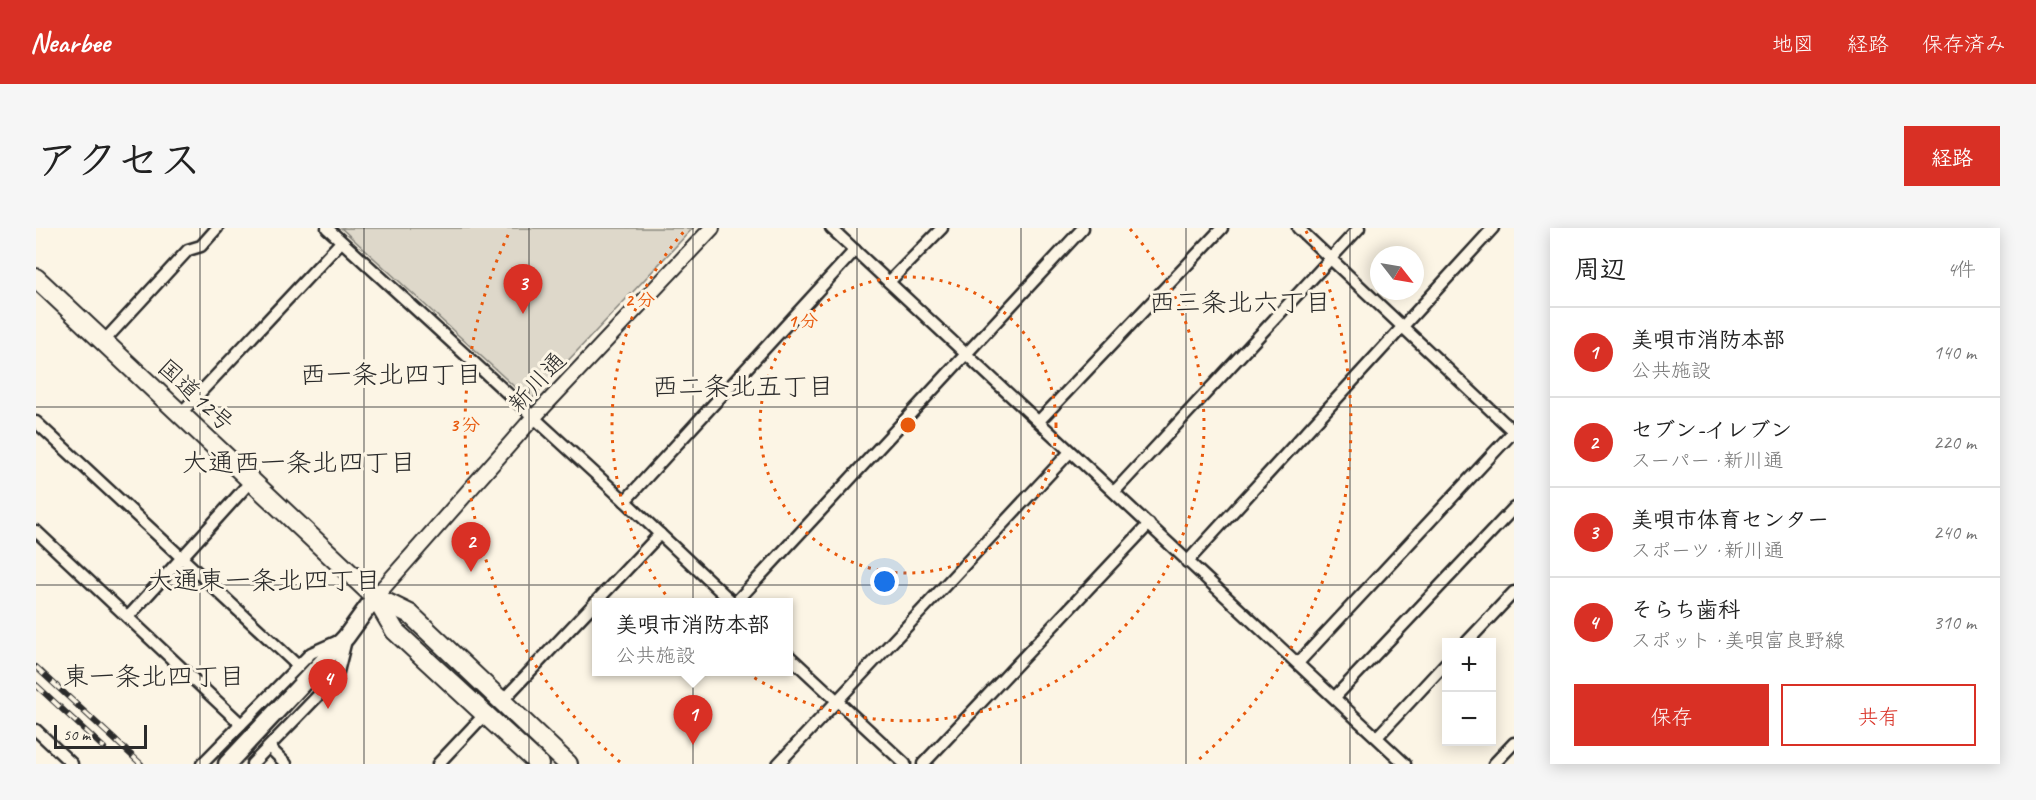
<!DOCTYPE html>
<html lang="ja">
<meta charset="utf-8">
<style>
:root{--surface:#fff;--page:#f6f6f6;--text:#222;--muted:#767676;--line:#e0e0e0;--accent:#d93025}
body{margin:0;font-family:Caveat,"Klee One",sans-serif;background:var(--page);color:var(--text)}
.controls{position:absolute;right:18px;bottom:18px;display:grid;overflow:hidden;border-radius:0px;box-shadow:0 3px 15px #0003}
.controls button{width:54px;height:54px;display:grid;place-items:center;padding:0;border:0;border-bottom:2px solid var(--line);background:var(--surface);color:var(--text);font:30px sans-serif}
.compass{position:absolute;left:1334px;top:18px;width:54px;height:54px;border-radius:50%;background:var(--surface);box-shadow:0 3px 15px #0003;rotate:121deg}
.scale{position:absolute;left:18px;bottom:15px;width:93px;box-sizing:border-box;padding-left:6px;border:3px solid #2b2b2b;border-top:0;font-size:16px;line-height:21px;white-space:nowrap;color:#2b2b2b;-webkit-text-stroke:4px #fcf5e5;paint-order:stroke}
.you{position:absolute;left:849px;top:354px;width:21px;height:21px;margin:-15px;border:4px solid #fff;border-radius:50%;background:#1a73e8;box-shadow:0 0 0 9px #1a73e833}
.badge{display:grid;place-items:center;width:39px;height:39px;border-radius:50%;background:var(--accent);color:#fff;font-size:20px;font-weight:700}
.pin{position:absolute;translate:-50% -50px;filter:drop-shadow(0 2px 3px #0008)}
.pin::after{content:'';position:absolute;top:32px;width:21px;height:18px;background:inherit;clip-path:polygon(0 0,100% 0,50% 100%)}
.popup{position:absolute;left:556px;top:370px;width:201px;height:78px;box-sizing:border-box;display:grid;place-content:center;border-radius:0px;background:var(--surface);filter:drop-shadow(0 2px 4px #0005);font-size:20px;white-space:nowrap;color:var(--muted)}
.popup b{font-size:22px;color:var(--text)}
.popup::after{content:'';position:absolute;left:50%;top:100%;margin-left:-12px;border:12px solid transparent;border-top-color:var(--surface)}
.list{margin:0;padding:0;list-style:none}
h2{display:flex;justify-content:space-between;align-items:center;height:78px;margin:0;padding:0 24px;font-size:26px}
h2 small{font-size:20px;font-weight:400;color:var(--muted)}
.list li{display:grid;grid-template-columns:39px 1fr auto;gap:18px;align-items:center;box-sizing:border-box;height:90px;padding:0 24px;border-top:2px solid var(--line)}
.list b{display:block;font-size:22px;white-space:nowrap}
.list p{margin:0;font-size:20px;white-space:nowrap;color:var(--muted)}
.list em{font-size:20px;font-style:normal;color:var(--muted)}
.actions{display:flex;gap:12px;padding:18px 24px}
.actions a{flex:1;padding:14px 0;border:2px solid var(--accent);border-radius:0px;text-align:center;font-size:21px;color:var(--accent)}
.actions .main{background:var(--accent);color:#fff}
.map{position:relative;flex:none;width:1478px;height:536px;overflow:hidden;border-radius:0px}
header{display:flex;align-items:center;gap:36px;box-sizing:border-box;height:84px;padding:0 30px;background:var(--accent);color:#fff}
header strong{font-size:28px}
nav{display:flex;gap:33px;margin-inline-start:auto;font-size:21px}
.intro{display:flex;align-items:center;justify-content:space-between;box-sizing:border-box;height:144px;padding:0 36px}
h1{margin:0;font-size:42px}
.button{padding:15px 27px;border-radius:0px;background:var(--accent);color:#fff;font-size:21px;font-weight:700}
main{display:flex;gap:36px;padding:0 36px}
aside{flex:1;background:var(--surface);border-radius:0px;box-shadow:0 3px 15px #0003}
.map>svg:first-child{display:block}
.pitch{fill:#ded8ca;stroke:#84827a;stroke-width:1.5}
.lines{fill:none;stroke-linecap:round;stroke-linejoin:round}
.minor-casing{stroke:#2b2b2b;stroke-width:15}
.tertiary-casing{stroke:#2b2b2b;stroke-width:18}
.primary-casing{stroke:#2b2b2b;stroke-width:21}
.trunk-casing{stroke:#2b2b2b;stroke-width:22}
.minor{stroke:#fcf5e5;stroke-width:10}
.tertiary{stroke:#fcf5e5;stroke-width:14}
.primary{stroke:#fcf5e5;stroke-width:16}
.trunk{stroke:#fcf5e5;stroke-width:18}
.rail-casing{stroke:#2b2b2b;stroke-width:6}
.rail{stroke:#fcf5e5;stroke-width:4;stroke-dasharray:11;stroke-linecap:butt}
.grid{fill:none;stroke:#2b2b2b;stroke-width:1.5;stroke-opacity:0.55}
.ring{fill:none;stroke:#e8590c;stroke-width:3;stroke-dasharray:3 6}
.labels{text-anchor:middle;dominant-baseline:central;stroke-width:6;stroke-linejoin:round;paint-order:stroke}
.street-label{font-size:24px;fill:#2b2b2b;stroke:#fcf5e5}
.neighbourhood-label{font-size:26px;fill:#2b2b2b;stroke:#fcf5e5}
.centre{fill:#e8590c;stroke:#fcf5e5;stroke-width:3}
.ring-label{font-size:18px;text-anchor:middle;font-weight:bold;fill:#e8590c;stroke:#fcf5e5;stroke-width:6;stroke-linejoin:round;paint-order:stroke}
</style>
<header>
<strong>Nearbee</strong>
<nav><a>地図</a><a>経路</a><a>保存済み</a></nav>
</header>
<div class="intro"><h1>アクセス</h1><a class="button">経路</a></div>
<main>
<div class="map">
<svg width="1478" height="536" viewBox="0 0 1478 536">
<rect width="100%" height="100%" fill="#fcf5e5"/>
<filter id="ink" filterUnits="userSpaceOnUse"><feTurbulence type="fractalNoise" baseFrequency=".0167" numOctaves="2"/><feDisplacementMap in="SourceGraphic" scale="12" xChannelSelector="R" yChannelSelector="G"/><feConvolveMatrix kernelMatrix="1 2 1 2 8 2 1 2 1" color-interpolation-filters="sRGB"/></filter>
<g filter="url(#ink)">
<!-- pitch -->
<path class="pitch" d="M305 0H657L494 173Z"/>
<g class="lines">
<!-- minor casing -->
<g class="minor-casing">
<g id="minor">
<path d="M291 0 589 273 696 374"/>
<path d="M795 0 1369 536"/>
<path d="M1262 0 1478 204"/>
<path d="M853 54 906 0"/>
<path d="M68 113 152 22 165 18 181 0"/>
<path d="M145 185 305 14"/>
<path d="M1003 193 1186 0"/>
<path d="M0 194 262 438"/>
<path d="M1079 263 1323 0"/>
<path d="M589 273 819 22"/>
<path d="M0 303 205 496"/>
<path d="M1151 334 1457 0"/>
<path d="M700 374 1047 0"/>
<path d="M92 389 216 252"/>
<path d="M1430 415 1478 364"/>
<path d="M753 428 869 536"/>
<path d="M1262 435 1478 203"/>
<path d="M1299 469 1478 280"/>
<path d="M466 473 624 306"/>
<path d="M0 502 36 536"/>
<path d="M1341 509 1410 435"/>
<path d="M233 519 250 536"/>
<path d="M166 536 275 425 302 413"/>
<path d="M216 536 301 448 310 412"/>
<path d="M402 536 450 485"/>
<path d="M742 536 1034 224"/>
<path d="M887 536 1113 296"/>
<path d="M1458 536 1478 515"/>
</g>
</g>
<!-- tertiary casing -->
<g class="tertiary-casing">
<path id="tertiary" d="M339 369 496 191 676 0"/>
</g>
<!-- primary casing -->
<g class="primary-casing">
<path id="primary" d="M191 536 310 409 339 369"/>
</g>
<!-- trunk casing -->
<g class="trunk-casing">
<g id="trunk">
<path d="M0 50 339 369 359 403 503 536"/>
<path d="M339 369 374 386 532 536"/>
</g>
</g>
<!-- minor -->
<use href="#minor" class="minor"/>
<!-- tertiary -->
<use href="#tertiary" class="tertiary"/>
<!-- primary -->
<use href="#primary" class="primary"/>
<!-- trunk -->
<use href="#trunk" class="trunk"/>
<!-- rail casing -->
<g class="rail-casing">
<g id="rail">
<path d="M0 439 105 536"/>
<path d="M0 457 68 520"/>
</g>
</g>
<!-- rail -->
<use href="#rail" class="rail"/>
</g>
</g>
<!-- grid -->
<path class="grid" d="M164 0V536M328 0V536M493 0V536M657 0V536M821 0V536M985 0V536M1150 0V536M1314 0V536M0 179H1478M0 357H1478"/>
<!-- distance rings -->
<g class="ring">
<circle cx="872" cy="197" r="148"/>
<path d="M1094 1A296 296 0 1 1 650 1"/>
<path d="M584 534A443 443 0 0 1 474 3M1270 3A443 443 0 0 1 1160 534"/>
</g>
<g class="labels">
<!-- street labels -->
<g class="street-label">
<text transform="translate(501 154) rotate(-47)">新川通</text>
<text transform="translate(160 167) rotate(43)">国道12号</text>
</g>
<!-- neighbourhood labels -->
<g class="neighbourhood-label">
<text x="1204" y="74">西三条北六丁目</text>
<text x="355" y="146">西一条北四丁目</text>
<text x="707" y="158">西二条北五丁目</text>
<text x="263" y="234">大通西一条北四丁目</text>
<text x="228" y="352">大通東一条北四丁目</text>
<text x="118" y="448">東一条北四丁目</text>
</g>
</g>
<circle cx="872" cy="197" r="9" class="centre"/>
<g class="ring-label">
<text x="604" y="78">2 分</text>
<text x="767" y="99">1 分</text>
<text x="429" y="203">3 分</text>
</g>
</svg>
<div class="controls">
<button>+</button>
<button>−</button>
</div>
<svg class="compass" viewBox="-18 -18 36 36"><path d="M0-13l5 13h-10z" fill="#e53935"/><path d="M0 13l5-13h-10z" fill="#767676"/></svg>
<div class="scale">50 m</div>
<div class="you"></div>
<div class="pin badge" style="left:657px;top:517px">1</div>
<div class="popup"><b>美唄市消防本部</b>公共施設</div>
<div class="pin badge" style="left:435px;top:344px">2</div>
<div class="pin badge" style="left:487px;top:86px">3</div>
<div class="pin badge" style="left:292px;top:481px">4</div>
</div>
<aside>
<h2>周辺<small>4件</small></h2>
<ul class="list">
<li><span class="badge">1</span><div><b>美唄市消防本部</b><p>公共施設</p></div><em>140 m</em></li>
<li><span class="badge">2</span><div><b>セブン-イレブン</b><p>スーパー · 新川通</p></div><em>220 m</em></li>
<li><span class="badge">3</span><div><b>美唄市体育センター</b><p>スポーツ · 新川通</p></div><em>240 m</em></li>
<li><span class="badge">4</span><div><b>そらち歯科</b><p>スポット · 美唄富良野線</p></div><em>310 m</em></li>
</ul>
<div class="actions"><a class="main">保存</a><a>共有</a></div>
</aside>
</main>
